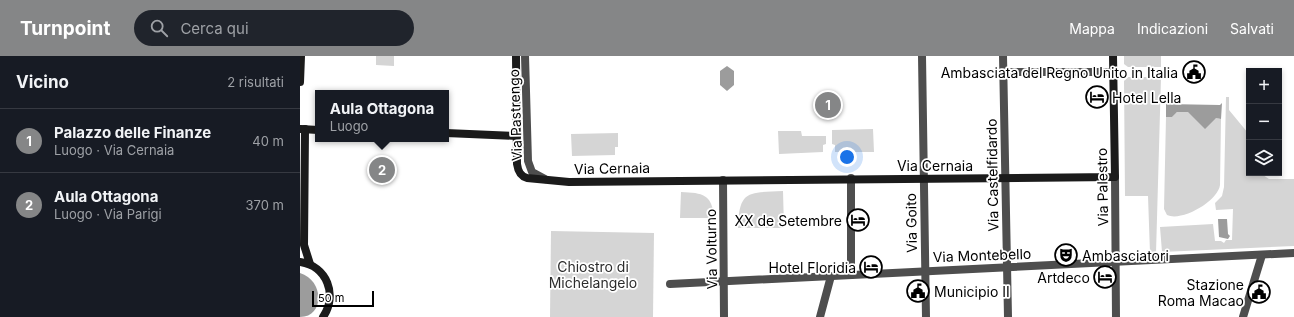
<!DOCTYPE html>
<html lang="it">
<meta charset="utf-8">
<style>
:root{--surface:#171b24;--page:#20242c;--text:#f1f3f6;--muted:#9ea1a6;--line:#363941;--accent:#858687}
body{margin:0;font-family:Inter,sans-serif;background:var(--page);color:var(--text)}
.controls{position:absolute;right:12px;top:12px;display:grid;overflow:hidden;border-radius:0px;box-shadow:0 2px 6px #0003}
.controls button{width:36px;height:36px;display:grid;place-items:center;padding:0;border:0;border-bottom:1px solid var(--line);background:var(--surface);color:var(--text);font:20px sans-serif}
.scale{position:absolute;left:12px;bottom:10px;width:62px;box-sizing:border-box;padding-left:4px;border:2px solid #000;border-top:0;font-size:11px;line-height:14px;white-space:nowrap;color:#000;-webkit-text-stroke:3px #fff;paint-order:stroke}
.you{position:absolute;left:547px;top:101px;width:14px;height:14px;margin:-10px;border:3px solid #fff;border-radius:50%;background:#1a73e8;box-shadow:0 0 0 6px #1a73e833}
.badge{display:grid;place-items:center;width:26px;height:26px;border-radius:50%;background:var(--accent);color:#fff;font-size:13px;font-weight:700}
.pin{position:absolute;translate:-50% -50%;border:2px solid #fff;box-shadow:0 1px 4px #0006}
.popup{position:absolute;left:15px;top:34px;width:134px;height:52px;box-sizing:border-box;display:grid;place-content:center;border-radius:0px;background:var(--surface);filter:drop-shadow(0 1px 3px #0005);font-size:13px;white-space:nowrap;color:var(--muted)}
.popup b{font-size:15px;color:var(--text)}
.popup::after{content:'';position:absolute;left:50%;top:100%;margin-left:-8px;border:8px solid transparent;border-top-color:var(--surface)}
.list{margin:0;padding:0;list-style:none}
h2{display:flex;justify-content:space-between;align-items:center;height:52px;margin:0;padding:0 16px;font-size:17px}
h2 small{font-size:13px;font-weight:400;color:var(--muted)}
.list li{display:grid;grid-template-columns:26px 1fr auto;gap:12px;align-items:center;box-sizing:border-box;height:64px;padding:0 16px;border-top:1px solid var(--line)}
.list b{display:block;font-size:15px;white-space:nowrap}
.list p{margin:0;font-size:13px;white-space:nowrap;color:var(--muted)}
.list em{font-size:13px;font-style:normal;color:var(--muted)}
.icon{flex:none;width:22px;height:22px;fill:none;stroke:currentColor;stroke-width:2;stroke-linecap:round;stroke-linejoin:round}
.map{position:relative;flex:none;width:994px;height:261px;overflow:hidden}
header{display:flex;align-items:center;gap:24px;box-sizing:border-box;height:56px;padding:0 20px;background:var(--accent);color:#fff}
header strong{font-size:19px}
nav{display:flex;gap:22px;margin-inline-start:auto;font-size:14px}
.search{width:280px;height:36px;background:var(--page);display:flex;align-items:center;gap:10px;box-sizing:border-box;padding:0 14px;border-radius:22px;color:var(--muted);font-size:15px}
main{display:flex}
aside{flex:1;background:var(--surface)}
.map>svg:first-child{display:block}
.green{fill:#d5d5d5}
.water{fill:#9c9c9c}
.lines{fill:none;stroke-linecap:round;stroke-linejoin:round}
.minor{stroke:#4e4e4e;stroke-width:8}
.tertiary{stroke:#4e4e4e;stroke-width:8}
.secondary{stroke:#1b1b1b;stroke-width:8}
.labels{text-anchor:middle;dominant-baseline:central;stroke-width:3.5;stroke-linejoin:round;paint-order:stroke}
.poi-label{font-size:14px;fill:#000;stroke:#fff;text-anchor:end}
.street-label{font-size:14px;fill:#000;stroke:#fff}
.park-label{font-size:14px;fill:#2c2c2c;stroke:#fff}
</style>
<header>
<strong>Turnpoint</strong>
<div class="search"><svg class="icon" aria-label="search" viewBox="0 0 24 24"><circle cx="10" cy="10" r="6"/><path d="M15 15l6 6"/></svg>Cerca qui</div>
<nav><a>Mappa</a><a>Indicazioni</a><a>Salvati</a></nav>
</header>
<main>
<aside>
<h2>Vicino<small>2 risultati</small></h2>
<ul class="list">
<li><span class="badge">1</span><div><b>Palazzo delle Finanze</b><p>Luogo · Via Cernaia</p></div><em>40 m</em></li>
<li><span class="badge">2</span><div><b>Aula Ottagona</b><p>Luogo · Via Parigi</p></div><em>370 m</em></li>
</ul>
</aside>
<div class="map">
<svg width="994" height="261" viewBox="0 0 994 261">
<rect width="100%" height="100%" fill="#fff"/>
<!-- green -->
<g class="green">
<path d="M76 0H94V10L76 9Z"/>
<path d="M824 0H861V11H828L824 8Z"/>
<path d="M828 21H861L856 197H850L848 140H825L824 25Z"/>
<path d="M926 41H929V54L948 77 949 117H960L969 123H994V190L862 196 860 171 913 168 915 185H921L924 187 926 184H932L933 153 916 154 915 147 922 140 924 131Z"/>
<path d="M877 56H888L921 63 920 129C918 145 882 166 867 159L864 153 866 61H872Z"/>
<path d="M573 73 574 96H535V89L532 88V74Z"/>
<path d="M478 75H501L502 80H526V88L523 89V96L479 98Z"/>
<path d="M318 77V91H315V99L272 100 271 78Z"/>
<path d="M483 135 484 172H438C439 133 449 137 483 135Z"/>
<path d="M381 136C403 137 412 138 414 162H380Z"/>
<path d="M251 175 354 177 353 261H250Z"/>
</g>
<!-- water -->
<g class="water">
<path d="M427 10 434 15V29L427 35 420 29V15Z"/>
<path d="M922 47 921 63 916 62 905 73 888 56H877L872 61H866V48L920 49Z"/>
<path d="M918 163H927L928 178 930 180 928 183 919 181Z"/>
<path d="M0 217C24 224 25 261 0 261Z"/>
</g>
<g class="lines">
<!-- minor -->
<g class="minor">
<path d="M622 0 626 261"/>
<path d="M703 0 708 261"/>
<path d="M703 16H814"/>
<path d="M815 121 816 261"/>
<path d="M551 219V122"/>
<path d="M370 228 994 197"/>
<path d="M520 261 531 220"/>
<path d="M943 261 962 199"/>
</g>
<!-- tertiary -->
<g class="tertiary">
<path d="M225 0 228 105 232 116 245 123"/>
<path d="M423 124 424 261"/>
</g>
<!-- secondary -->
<g class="secondary">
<path d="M216 0 217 108C218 115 220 120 227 122L269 126 815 121 813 0"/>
<path d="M0 26 1 0"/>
<path d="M1 73 18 74"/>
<path d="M5 73 4 189 10 208"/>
<path d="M146 77 217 80"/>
<path d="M0 206C27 210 38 239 23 261"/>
</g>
</g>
<!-- icons -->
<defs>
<g id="civic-ring" transform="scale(1.15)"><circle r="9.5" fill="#fff" stroke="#000" stroke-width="1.5"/><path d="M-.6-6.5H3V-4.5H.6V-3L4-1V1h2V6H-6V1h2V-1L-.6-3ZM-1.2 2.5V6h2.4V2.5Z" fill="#000"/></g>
<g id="hotel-ring" transform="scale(1.15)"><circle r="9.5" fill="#fff" stroke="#000" stroke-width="1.5"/><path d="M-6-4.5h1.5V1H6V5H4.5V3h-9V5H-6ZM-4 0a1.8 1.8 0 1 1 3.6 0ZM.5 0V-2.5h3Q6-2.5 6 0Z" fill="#000"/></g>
<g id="theatre-ring" transform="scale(1.15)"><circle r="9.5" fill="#fff" stroke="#000" stroke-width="1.5"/><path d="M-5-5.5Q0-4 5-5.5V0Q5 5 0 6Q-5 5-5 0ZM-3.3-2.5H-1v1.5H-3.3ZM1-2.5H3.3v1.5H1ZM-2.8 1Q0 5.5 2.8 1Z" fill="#000"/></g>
</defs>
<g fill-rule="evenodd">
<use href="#civic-ring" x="894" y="16"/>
<use href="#hotel-ring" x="797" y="41"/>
<use href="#hotel-ring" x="558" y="164"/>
<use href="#theatre-ring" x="766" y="199"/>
<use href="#hotel-ring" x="571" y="211"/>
<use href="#hotel-ring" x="805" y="221"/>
<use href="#civic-ring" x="618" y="235"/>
<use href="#civic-ring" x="959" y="236"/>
</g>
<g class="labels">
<!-- poi labels -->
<g class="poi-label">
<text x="878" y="16">Ambasciata del Regno Unito in Italia</text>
<text x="812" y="41" text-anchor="start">Hotel Lella</text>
<text x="542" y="164">XX de Setembre</text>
<text x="782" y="199" text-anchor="start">Ambasciatori</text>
<text x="556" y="211">Hotel Floridia</text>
<text x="790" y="221">Artdeco</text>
<text x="944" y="228">Stazione<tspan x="944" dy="16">Roma Macao</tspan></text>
<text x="634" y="235" text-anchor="start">Municipio II</text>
</g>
<!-- street labels -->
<g class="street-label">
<text transform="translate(215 59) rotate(-92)">Via Pastrengo</text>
<text x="635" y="109">Via Cernaia</text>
<text transform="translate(312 112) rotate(-1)">Via Cernaia</text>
<text transform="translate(692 119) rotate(-91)">Via Castelfidardo</text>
<text transform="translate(802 131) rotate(-91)">Via Palestro</text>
<text transform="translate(611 167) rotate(-91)">Via Goito</text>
<text transform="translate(411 193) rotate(-91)">Via Volturno</text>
<text transform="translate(682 199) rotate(-2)">Via Montebello</text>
</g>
<!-- park labels -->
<g class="park-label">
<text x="293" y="210">Chiostro di<tspan x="293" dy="16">Michelangelo</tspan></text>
</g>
</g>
</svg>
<div class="controls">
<button>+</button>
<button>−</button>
<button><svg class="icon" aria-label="layers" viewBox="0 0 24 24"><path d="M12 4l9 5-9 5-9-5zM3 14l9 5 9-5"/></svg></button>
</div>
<div class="scale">50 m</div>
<div class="you"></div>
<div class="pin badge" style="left:528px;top:49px">1</div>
<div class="pin badge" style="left:82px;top:114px">2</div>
<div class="popup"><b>Aula Ottagona</b>Luogo</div>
</div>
</main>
